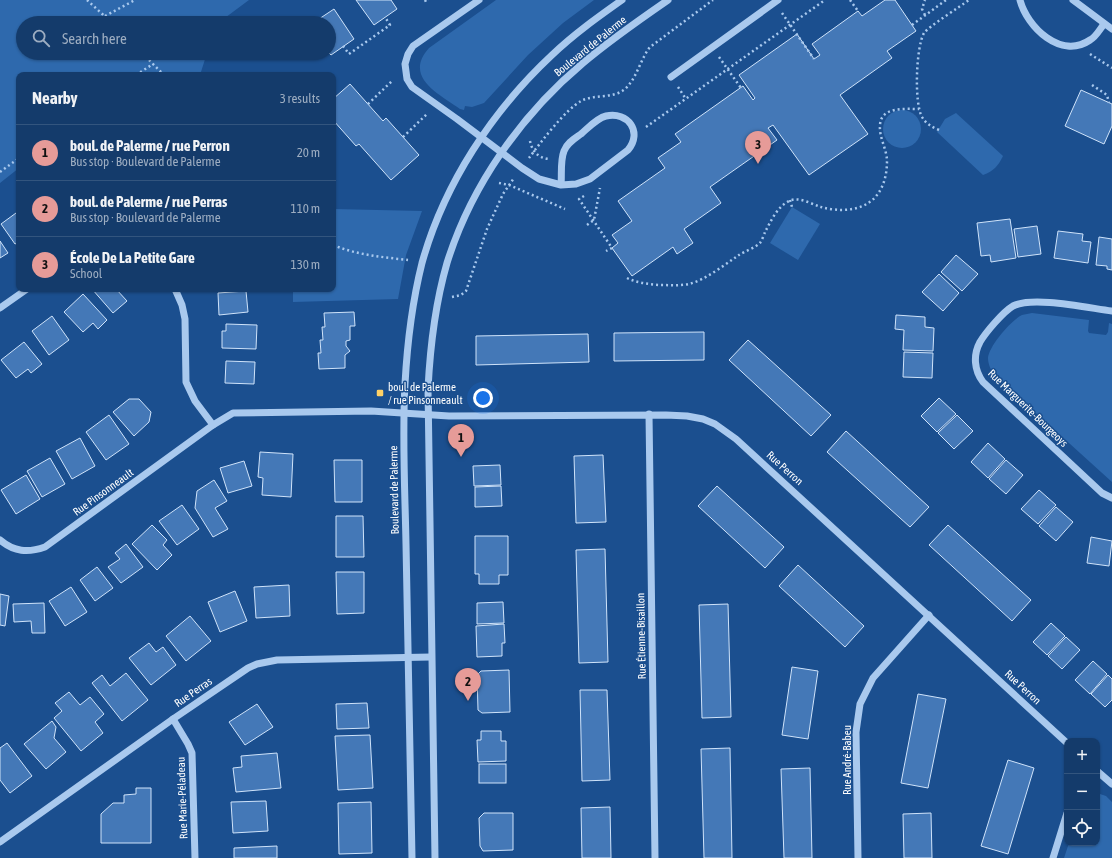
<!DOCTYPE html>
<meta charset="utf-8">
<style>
:root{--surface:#143b6b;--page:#214673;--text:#f1f3f6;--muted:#9dadc1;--line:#33557e;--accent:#e69b98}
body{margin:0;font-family:"Asap Condensed",sans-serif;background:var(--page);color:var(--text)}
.controls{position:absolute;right:12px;bottom:12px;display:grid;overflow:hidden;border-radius:8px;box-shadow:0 1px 3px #0004}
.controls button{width:36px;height:36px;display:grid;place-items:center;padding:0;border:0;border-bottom:1px solid var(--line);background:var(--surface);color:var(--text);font:20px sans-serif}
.you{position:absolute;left:483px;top:398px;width:14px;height:14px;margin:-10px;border:3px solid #fff;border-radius:50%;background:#1a73e8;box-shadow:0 0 0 6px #1a73e833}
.badge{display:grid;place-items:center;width:26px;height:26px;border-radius:50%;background:var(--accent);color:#111;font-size:13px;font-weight:700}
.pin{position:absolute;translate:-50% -33px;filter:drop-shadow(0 1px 2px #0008)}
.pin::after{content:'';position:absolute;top:21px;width:14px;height:12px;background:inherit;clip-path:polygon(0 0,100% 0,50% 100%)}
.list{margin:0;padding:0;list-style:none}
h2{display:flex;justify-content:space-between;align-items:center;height:52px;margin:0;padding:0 16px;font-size:17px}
h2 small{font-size:13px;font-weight:400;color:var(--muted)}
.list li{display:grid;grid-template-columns:26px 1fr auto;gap:12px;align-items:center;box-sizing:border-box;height:56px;padding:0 16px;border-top:1px solid var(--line)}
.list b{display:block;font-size:15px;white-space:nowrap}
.list p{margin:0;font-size:13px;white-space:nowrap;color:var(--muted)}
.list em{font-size:13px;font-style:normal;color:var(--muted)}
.icon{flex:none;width:22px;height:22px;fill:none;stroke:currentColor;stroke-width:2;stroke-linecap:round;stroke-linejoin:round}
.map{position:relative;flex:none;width:1112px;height:858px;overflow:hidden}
.search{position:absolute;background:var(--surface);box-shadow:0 1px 3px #0004;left:16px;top:16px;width:320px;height:44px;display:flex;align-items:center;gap:10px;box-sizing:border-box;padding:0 14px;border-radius:22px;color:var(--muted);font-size:15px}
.panel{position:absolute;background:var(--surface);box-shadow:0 1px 3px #0004;left:16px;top:72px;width:320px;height:220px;border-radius:8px}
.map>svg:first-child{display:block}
.green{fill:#2e69ad}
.building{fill:#4478b7;stroke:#cfe3fa}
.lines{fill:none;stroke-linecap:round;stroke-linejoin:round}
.path{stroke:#a9c9ee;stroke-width:2.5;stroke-dasharray:2 3;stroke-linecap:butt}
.minor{stroke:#a9c9ee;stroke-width:7}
.poi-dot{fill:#ffd166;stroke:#1b4f8f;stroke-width:1.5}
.labels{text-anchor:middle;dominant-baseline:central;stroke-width:3;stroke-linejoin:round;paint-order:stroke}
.street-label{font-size:11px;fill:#fff;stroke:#1b4f8f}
.poi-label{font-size:11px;fill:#fff;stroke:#1b4f8f;text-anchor:start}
</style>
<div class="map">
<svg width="1112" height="858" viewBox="0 0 1112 858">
<rect width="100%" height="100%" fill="#1b4f8f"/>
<!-- green -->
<g class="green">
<path d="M0 0H249L218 23H23V53H207L200 75H19V168L0 183Z"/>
<path d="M496 0H594L563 23 528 55 484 103 472 107 465 106 464 110 460 109C439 94 403 77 429 48Z"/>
<circle cx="902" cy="129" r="19"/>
<path d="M956 113 1003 156C998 166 994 171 983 175L937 132 945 119Z"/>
<path d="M792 207 820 224 798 260 770 243Z"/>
<path d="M333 209 422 211 406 255 398 299 293 302V289H333Z"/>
<path d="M1032 313 1089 320 1088 331 1089 333 1106 335 1108 332 1109 323 1112 324V482L994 375C991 370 988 364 988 358 989 346 1011 320 1022 315 1025 314 1029 314 1032 313Z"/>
<path d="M1097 793 1106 796 1112 802V858H1064L1069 843H1097Z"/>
</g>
<!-- building -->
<g class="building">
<path d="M356 0H391L397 9 374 25Z"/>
<path d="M885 0H895L916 31 887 51 892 58 840 95 868 134 809 175 773 125 768 128 777 140 710 187 721 203 684 229 693 243 677 254 673 247 632 276 612 248 618 243 612 235 632 221 618 201 665 168 658 158 681 142 675 134 743 86 753 100 755 98 739 75 797 34 814 59 820 55 812 44 858 11 862 16Z"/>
<path d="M334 9 354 39 331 55 329 53V23H313Z"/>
<path d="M350 84 383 121 386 118 419 155 391 180 359 144 356 146 333 120V99Z"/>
<path d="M1081 90 1112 104V126L1104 144 1065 126Z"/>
<path d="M16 213 19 217V242L15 244 1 224Z"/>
<path d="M1010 219 1016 258 991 262 990 255 981 256 977 223Z"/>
<path d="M1037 226 1041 254 1018 257 1014 229Z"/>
<path d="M1058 231 1083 234 1082 241 1091 242 1088 263 1054 258Z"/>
<path d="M1099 237 1112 239V270L1107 269V266L1096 265Z"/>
<path d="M0 241 8 253 0 258Z"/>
<path d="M956 255 978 274 962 291 941 272Z"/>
<path d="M939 274 959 293 943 311 922 292Z"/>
<path d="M92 289H116L127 301 113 313Z"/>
<path d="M246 291 248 312 219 315 218 293Z"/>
<path d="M83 294 107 320 98 329 93 323 83 332 64 312Z"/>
<path d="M354 312 355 326H350V340L346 341V346L350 351 345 355V368L319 369 318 353H321L320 340H323L322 327H325L324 313Z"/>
<path d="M896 315 925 317V327L934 328 933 351 903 350 904 330 895 329Z"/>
<path d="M52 316 69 340 49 355 32 331Z"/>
<path d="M226 324 257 325 256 349 222 348V331H226Z"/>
<path d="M704 332V360L614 361V333Z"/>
<path d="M588 334 589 362 476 365V336Z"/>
<path d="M748 340 831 415 811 436 729 360Z"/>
<path d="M24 342 42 364 31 373 28 369 16 378 1 360Z"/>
<path d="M904 352 933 353 932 378 903 377Z"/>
<path d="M226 361 255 362 254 384 225 383Z"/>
<path d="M939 398 956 414 937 432 921 416Z"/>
<path d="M129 399H139L151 412 149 422 134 436 113 412Z"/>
<path d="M109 415 129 444 106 460 86 432Z"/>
<path d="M957 415 973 431 954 449 938 433Z"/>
<path d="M846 431 929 507 910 527 827 452Z"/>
<path d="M80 438 95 466 72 479 56 451Z"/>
<path d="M988 443 1005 459 988 478 971 462Z"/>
<path d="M260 452 293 454 291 497 262 495 263 478 258 477Z"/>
<path d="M603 455 606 522 576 523 574 456Z"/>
<path d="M50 458 65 484 42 497 27 471Z"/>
<path d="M334 460H362V502H335Z"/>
<path d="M1006 460 1023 475 1006 494 989 479Z"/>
<path d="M244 461 252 486 228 493 220 468Z"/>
<path d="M500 465 501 485 474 486 473 466Z"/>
<path d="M26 475 40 499 16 514 1 490Z"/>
<path d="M214 480 227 501 215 508 228 529 213 537 195 508 197 491Z"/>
<path d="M501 486 502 506 475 507V487Z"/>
<path d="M717 486 784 547 765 568 698 506Z"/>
<path d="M1039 490 1056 505 1038 524 1021 509Z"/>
<path d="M182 505 199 529 177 545 159 521Z"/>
<path d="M1056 507 1073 522 1056 541 1039 526Z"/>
<path d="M336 516H363L364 557H336Z"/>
<path d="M152 525 167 540 163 545 172 555 157 570 132 544Z"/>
<path d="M948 525 1031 600 1012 621 929 545Z"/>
<path d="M475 536H508V575H499V584H479V574H475Z"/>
<path d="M1091 537 1112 541 1109 566 1087 563Z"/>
<path d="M126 544 143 567 121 583 108 567 120 559 115 553Z"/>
<path d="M605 549 608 662 579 663 576 550Z"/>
<path d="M798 565 864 626 845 647 779 586Z"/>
<path d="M97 567 113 588 95 601 80 580Z"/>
<path d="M336 572H364V613L337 614Z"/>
<path d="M289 585 290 616 256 618 254 587Z"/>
<path d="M71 587 87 612 65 626 49 601Z"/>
<path d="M235 591 247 621 220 632 208 602Z"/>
<path d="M0 594 9 596 5 626 0 625Z"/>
<path d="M503 602 504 623 477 624V603Z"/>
<path d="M44 603 45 633H32L31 621 14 622 13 604Z"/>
<path d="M728 604 731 717 702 718 699 605Z"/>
<path d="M190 616 211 641 186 661 166 636Z"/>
<path d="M1051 623 1065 636 1047 655 1033 642Z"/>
<path d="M504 624 505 643H502V656L477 657 476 626Z"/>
<path d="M1066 637 1080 650 1062 669 1048 656Z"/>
<path d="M149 643 156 652 163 647 176 665 151 685 129 658Z"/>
<path d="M1093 661 1107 674 1090 694 1075 680Z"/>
<path d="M792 667 818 671 808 739 782 735Z"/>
<path d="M509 670 510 712 482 713 478 710 477 675 481 671Z"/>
<path d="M126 673 148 700 122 721 92 683 102 675 110 686Z"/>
<path d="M1108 675 1112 679V700L1105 707 1091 694Z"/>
<path d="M580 690H607L610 780 582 781Z"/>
<path d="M69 692 80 705 90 697 104 714 95 722 103 733 81 751 54 718 62 711 55 703Z"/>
<path d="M918 694 946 699 928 788 901 783Z"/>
<path d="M367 703 369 728 337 729 336 704Z"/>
<path d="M257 704 273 727 245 745 229 722Z"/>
<path d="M52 721 56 727 54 738 66 752 46 769 24 744Z"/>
<path d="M481 731H501V741H506V761L478 762 477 740H481Z"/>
<path d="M370 735 373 788 338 790 335 736Z"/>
<path d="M7 743 32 776 10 793 0 780V748Z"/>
<path d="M730 748 732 858H704L701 749Z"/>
<path d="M277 753 281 788 236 792 233 768 242 767 241 756Z"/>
<path d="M1008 760 1034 768 1008 854 981 846Z"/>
<rect x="479" y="764" width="27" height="19"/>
<path d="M810 768 812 858H784L781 769Z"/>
<path d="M136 788H151V843H101V814L113 803H124V795L136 794Z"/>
<path d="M266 801 268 831 233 833 231 802Z"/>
<path d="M371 802 372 853 339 854 338 803Z"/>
<path d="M610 807 611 858H582L581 808Z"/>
<path d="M484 813H513V850L483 851 480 846 479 818Z"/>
<path d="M931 813 932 858H904L903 814Z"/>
<path d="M277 846V858H234V848Z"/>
</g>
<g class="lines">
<!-- path -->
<g class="path">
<path d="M87 0 112 23"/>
<path d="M425 0 426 2 428 0"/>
<path d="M850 0 858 11"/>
<path d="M782 13 814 59"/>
<path d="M925 15 922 9 925 0"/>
<path d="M105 16 135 0"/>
<path d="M912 25 946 0"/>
<path d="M343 46 349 54 390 25 385 17"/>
<path d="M142 53 164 75"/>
<path d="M1090 54 1112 68"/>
<path d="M719 57 741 88"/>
<path d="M136 75 153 64"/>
<path d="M1092 85 1107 95 1109 103"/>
<path d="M678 87 686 99"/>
<path d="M368 104 392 81"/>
<path d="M646 127 825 0"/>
<path d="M939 130C932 127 926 124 922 117 914 103 916 47 924 33 928 27 961 6 969 0"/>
<path d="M403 137 428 113"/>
<path d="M530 141C532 151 538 158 549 159"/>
<path d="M529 158C540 143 566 109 581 101 594 94 613 99 625 89 637 78 640 60 650 47L713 0"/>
<path d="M0 172 19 158"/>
<path d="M499 183 509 185 565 209"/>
<path d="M584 196 579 199 612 248 606 251"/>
<path d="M790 200 792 207"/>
<path d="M587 225 594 220 600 188"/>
<path d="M333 245C357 255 382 257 408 260"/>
<path d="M627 278C637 283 648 284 659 285 669 285 679 286 689 284 707 279 724 265 739 255 745 251 755 248 760 243 762 240 764 235 765 232 771 221 777 207 789 201 799 196 811 204 821 207 839 212 864 212 877 195 884 186 887 174 887 161 887 150 879 137 880 126 880 106 906 109 919 109"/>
<path d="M452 297 461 295 466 291 487 229 503 194 514 178"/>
</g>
<!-- minor -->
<g class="minor">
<path d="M479 0 413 46 408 54 405 64 407 79 412 87 457 119 522 168 539 179 561 185 576 184 590 179 628 150C643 132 628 111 606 116 597 118 588 128 581 134 574 139 567 143 564 151 560 161 562 175 561 185"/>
<path d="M1020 0C1027 27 1061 60 1090 40 1096 37 1100 29 1104 24"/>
<path d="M1073 0 1112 29"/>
<path d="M671 77 778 0"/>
<path d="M175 289 182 305 185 319 186 382 195 401 213 425"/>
<path d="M0 308 27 289"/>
<path d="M1112 311C1088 308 1033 296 1013 306 1003 312 986 332 980 342 973 355 974 370 983 382L1102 493 1112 498"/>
<path d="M649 414 655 858"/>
<path d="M0 540C14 552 28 553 45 547L213 425 233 413 371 411 449 416 666 415 687 416 703 419 715 424 736 439 1067 743"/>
<path d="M173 719 188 744 192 753 195 858"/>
<path d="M1097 771 1112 784"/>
<path d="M0 842 173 719 248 668 257 664 277 660 431 657"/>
<path d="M412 858C410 753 408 648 406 544 405 491 402 437 405 384 407 347 413 299 422 263 444 184 492 111 552 55 574 34 598 17 622 0"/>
<path d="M435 858 428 389C430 349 436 301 447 263 471 186 521 115 583 63 610 40 639 20 668 0"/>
<path d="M858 858 856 732 860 704 873 678 929 615"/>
<path d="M1053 858 1067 813"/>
</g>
</g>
<!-- markers -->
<rect class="poi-dot" x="376" y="389" width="8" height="8" rx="2"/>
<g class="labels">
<!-- street labels -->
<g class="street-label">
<text transform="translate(590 46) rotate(-39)">Boulevard de Palerme</text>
<text transform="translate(1028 408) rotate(44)">Rue Marguerite-Bourgeoys</text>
<text transform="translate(785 468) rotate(42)">Rue Perron</text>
<text transform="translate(394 490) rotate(-91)">Boulevard de Palerme</text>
<text transform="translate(103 492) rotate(-36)">Rue Pinsonneault</text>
<text transform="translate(641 636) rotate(-91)">Rue Étienne-Bisaillon</text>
<text transform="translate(1023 687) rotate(43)">Rue Perron</text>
<text transform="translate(193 692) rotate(-35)">Rue Perras</text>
<text transform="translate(847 760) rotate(-90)">Rue André-Babeu</text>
<text transform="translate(182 798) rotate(-92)">Rue Marie-Péladeau</text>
</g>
<!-- poi labels -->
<g class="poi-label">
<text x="388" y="387">boul. de Palerme<tspan x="388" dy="13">/ rue Pinsonneault</tspan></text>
</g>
</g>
</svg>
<div class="controls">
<button>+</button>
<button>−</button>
<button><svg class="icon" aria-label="locate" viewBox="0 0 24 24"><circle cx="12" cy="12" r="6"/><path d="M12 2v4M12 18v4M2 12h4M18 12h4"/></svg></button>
</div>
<div class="you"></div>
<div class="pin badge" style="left:461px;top:457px">1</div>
<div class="pin badge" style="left:468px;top:701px">2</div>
<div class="pin badge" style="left:758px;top:164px">3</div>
<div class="search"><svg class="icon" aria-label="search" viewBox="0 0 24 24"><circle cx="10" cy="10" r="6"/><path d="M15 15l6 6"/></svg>Search here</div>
<section class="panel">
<h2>Nearby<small>3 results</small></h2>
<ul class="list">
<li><span class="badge">1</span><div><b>boul. de Palerme / rue Perron</b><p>Bus stop · Boulevard de Palerme</p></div><em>20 m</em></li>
<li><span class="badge">2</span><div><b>boul. de Palerme / rue Perras</b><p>Bus stop · Boulevard de Palerme</p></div><em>110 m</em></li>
<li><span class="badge">3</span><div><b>École De La Petite Gare</b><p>School</p></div><em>130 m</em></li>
</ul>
</section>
</div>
